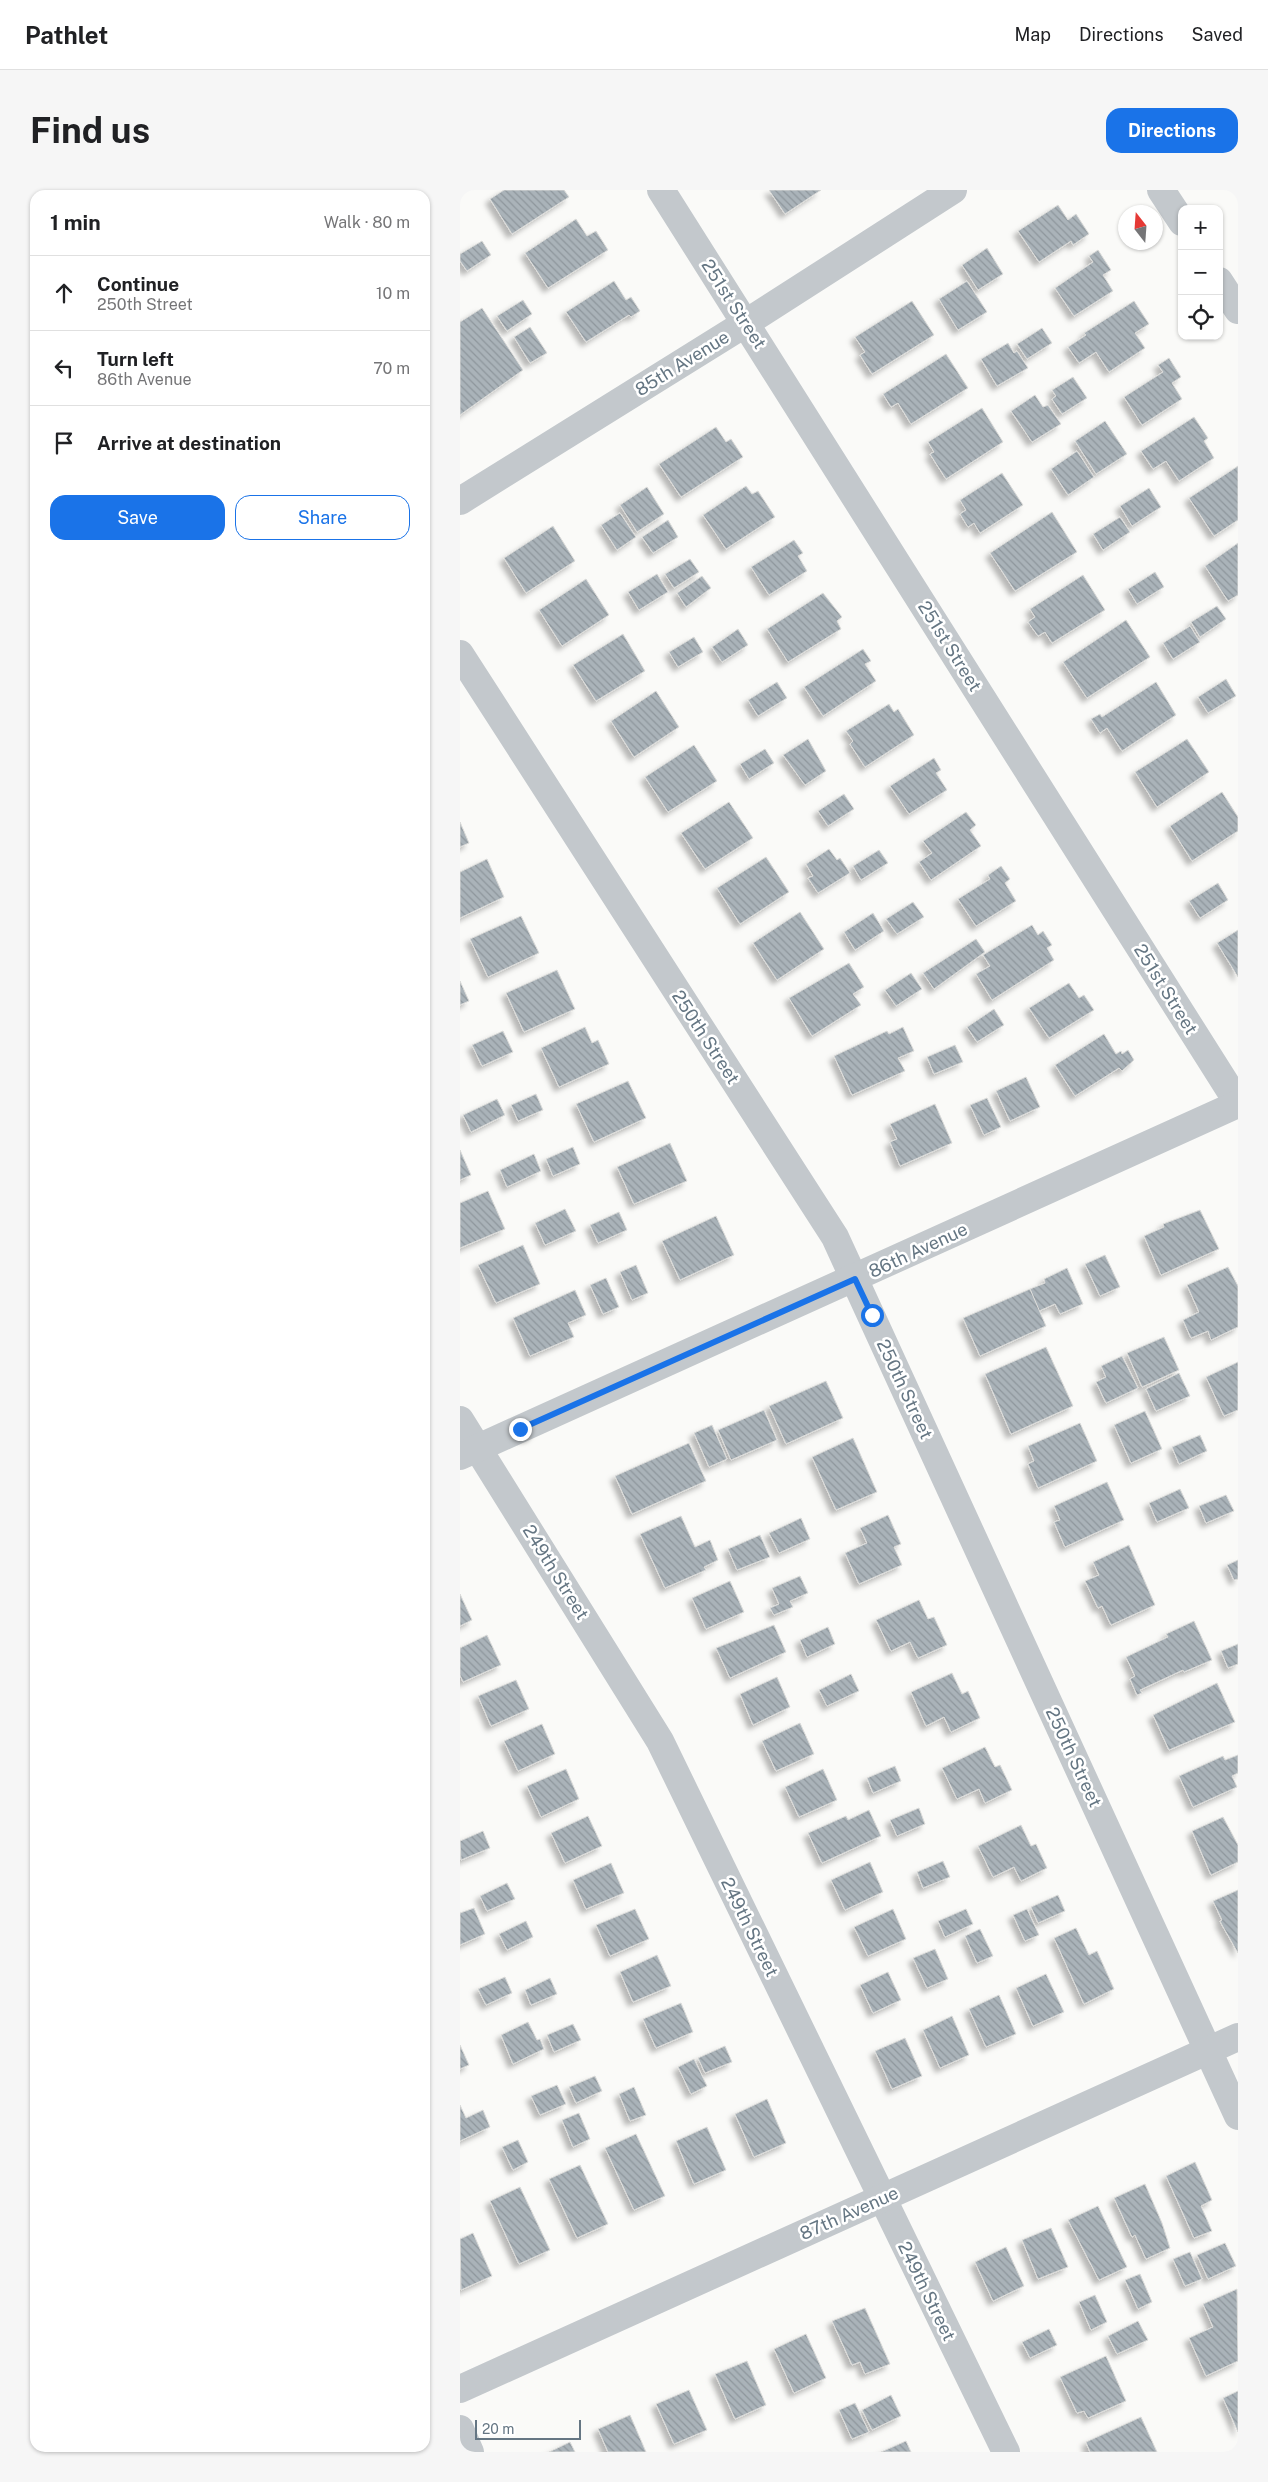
<!DOCTYPE html>
<meta charset="utf-8">
<style>
:root{--surface:#fff;--page:#f6f6f6;--text:#202124;--muted:#757577;--line:#e0e0e0;--accent:#1a73e8}
body{margin:0;font-family:"Public Sans",sans-serif;background:var(--page);color:var(--text)}
.controls{position:absolute;right:15px;top:15px;display:grid;overflow:hidden;border-radius:10px;box-shadow:0 1px 4px #0004}
.controls button{width:45px;height:45px;display:grid;place-items:center;padding:0;border:0;border-bottom:1px solid var(--line);background:var(--surface);color:var(--text);font:25px sans-serif}
.compass{position:absolute;left:658px;top:15px;width:45px;height:45px;border-radius:50%;background:var(--surface);box-shadow:0 1px 4px #0004;rotate:343deg}
.scale{position:absolute;left:15px;bottom:12px;width:106px;box-sizing:border-box;padding-left:5px;border:2px solid #657683;border-top:0;font-size:14px;line-height:18px;white-space:nowrap;color:#657683;-webkit-text-stroke:4px #fff;paint-order:stroke}
.stop{position:absolute;width:15px;height:15px;margin:-11px;border:4px solid #1a73e8;border-radius:50%;background:#fff}
.stop.end{background:#1a73e8;border-color:#fff;box-shadow:0 1px 5px #0008}
.list{margin:0;padding:0;list-style:none}
h2{display:flex;justify-content:space-between;align-items:center;height:65px;margin:0;padding:0 20px;font-size:21px}
h2 small{font-size:16px;font-weight:400;color:var(--muted)}
.list li{display:grid;grid-template-columns:32px 1fr auto;gap:15px;align-items:center;box-sizing:border-box;height:75px;padding:0 20px;border-top:1px solid var(--line)}
.list b{display:block;font-size:19px;white-space:nowrap}
.list p{margin:0;font-size:16px;white-space:nowrap;color:var(--muted)}
.list em{font-size:16px;font-style:normal;color:var(--muted)}
.actions{display:flex;gap:10px;padding:15px 20px}
.actions a{flex:1;padding:11px 0;border:1px solid var(--accent);border-radius:15px;text-align:center;font-size:18px;color:var(--accent)}
.actions .main{background:var(--accent);color:#fff}
.icon{flex:none;width:28px;height:28px;fill:none;stroke:currentColor;stroke-width:2;stroke-linecap:round;stroke-linejoin:round}
.map{position:relative;flex:none;width:778px;height:2262px;overflow:hidden;border-radius:15px}
header{display:flex;align-items:center;gap:30px;box-sizing:border-box;height:70px;padding:0 25px;background:var(--surface);border-bottom:1px solid var(--line)}
header strong{font-size:24px}
nav{display:flex;gap:28px;margin-inline-start:auto;font-size:18px}
.intro{display:flex;align-items:center;justify-content:space-between;box-sizing:border-box;height:120px;padding:0 30px}
h1{margin:0;font-size:35px}
.button{padding:12px 22px;border-radius:15px;background:var(--accent);color:#fff;font-size:18px;font-weight:700}
main{display:flex;gap:30px;padding:0 30px}
aside{flex:1;background:var(--surface);border-radius:15px;box-shadow:0 1px 4px #0004}
.map>svg:first-child{display:block}
.building{fill:url(#building-back-hatch);stroke:#dcdcda;filter:url(#shadow)}
.lines{fill:none;stroke-linecap:round;stroke-linejoin:round}
.minor{stroke:#c3c8cc;stroke-width:28}
.route{stroke:#1a73e8;stroke-width:6}
.labels{text-anchor:middle;dominant-baseline:central;stroke-width:5;stroke-linejoin:round;paint-order:stroke}
.street-label{font-size:18px;fill:#657683;stroke:#fff}
</style>
<header>
<strong>Pathlet</strong>
<nav><a>Map</a><a>Directions</a><a>Saved</a></nav>
</header>
<div class="intro"><h1>Find us</h1><a class="button">Directions</a></div>
<main>
<aside>
<h2>1 min<small>Walk · 80 m</small></h2>
<ul class="list">
<li><svg class="icon" aria-label="ahead" viewBox="0 0 24 24"><path d="M12 20V5M6 11l6-6 6 6"/></svg><div><b>Continue</b><p>250th Street</p></div><em>10 m</em></li>
<li><svg class="icon" aria-label="left" viewBox="0 0 24 24"><path d="M17 20v-9H6M10 6l-5 5 5 5"/></svg><div><b>Turn left</b><p>86th Avenue</p></div><em>70 m</em></li>
<li><svg class="icon" aria-label="arrive" viewBox="0 0 24 24"><path d="M6 21V4h12l-3 4 3 4H6"/></svg><div><b>Arrive at destination</b></div></li>
</ul>
<div class="actions"><a class="main">Save</a><a>Share</a></div>
</aside>
<div class="map">
<svg width="778" height="2262" viewBox="0 0 778 2262">
<defs>
<pattern id="building-back-hatch" width="6" height="6" patternUnits="userSpaceOnUse" patternTransform="scale(1.25)"><rect width="6" height="6" fill="#aab3b9"/><path d="M-1 5l2 2M0 0l6 6M5-1l2 2" fill="none" stroke="#8e969c"/></pattern>
<filter id="shadow"><feDropShadow dx="-4.5" dy="4.5" stdDeviation="2.5" flood-color="#0004"/></filter>
</defs>
<rect width="100%" height="100%" fill="#fafaf8"/>
<!-- building -->
<g class="building">
<path d="M44 0H104L109 7 52 44 30 9Z"/>
<path d="M309 0H361L325 24Z"/>
<path d="M598 15 608 30 616 24 629 44 613 55 611 51 579 72 558 41Z"/>
<path d="M116 29 127 46 136 41 148 60 88 98 65 63Z"/>
<path d="M22 51 31 65 7 81 0 71V64Z"/>
<path d="M527 58 543 84 518 100 502 75Z"/>
<path d="M638 60 651 80 643 85 653 101 614 126 595 98 633 72 629 66Z"/>
<path d="M154 91 166 110 171 107 180 121 171 127 169 125 126 152 106 122Z"/>
<path d="M507 91 527 122 498 140 479 109Z"/>
<path d="M63 110 72 124 47 141 37 126Z"/>
<path d="M452 111 474 145 412 184 400 165 405 162 395 147Z"/>
<path d="M674 111 689 134 675 143 685 158 649 182 636 162 619 173 608 157 626 145 624 143Z"/>
<path d="M22 118 63 180 0 225V132Z"/>
<path d="M70 137 87 163 70 173 54 147Z"/>
<path d="M582 138 592 153 567 169 557 154Z"/>
<path d="M548 153 554 163 557 161 568 178 537 196 521 169Z"/>
<path d="M486 164 508 198 451 234 438 213 431 217 423 204Z"/>
<path d="M709 168 721 187 712 193 722 209 682 235 664 207 703 182 698 175Z"/>
<path d="M613 187 627 208 602 224 592 209 596 206 592 200Z"/>
<path d="M575 205 583 217 588 215 601 234 572 252 551 221Z"/>
<path d="M522 218 543 252 486 289 470 264 474 262 468 252Z"/>
<path d="M734 227 748 248 744 251 754 268 719 291 706 271 693 279 681 261Z"/>
<path d="M645 231 667 264 636 284 615 251Z"/>
<path d="M256 237 266 252 271 249 283 267 221 307 199 274Z"/>
<path d="M617 261 634 287 608 305 591 279Z"/>
<path d="M778 276V330L754 346 729 308Z"/>
<path d="M542 283 563 315 520 343 514 333 508 337 500 324 506 320 500 310Z"/>
<path d="M286 296 292 304 298 301 315 327 266 359 243 325Z"/>
<path d="M187 297 204 324 177 342 160 315Z"/>
<path d="M689 298 701 317 672 336 660 316Z"/>
<path d="M592 322 617 362 555 401 530 363Z"/>
<path d="M160 323 176 347 157 360 141 335Z"/>
<path d="M660 327 670 342 643 360 633 344Z"/>
<path d="M208 330 218 347 193 363 182 347Z"/>
<path d="M93 336 115 371 66 403 44 368Z"/>
<path d="M334 350 343 363 338 366 347 381 309 405 291 377Z"/>
<path d="M778 353V405L768 411 745 376Z"/>
<path d="M230 369 239 382 214 398 205 384Z"/>
<path d="M695 382 704 397 677 414 668 399Z"/>
<path d="M197 384 208 402 179 420 168 402Z"/>
<path d="M623 385 645 420 592 453 585 442 578 446 568 432 575 427 570 419Z"/>
<path d="M242 386 251 398 226 417 217 403Z"/>
<path d="M126 389 149 425 102 456 79 420Z"/>
<path d="M363 403 382 427 377 431 381 439 328 472 307 439Z"/>
<path d="M757 416 766 429 740 447 731 432Z"/>
<path d="M666 430 690 467 627 508 603 472Z"/>
<path d="M730 436 740 452 713 469 703 453Z"/>
<path d="M278 439 288 455 262 472 252 457Z"/>
<path d="M163 444 185 481 136 511 113 475Z"/>
<path d="M234 447 243 462 218 477 209 462Z"/>
<path d="M403 459 411 471 405 474 416 491 363 526 344 497Z"/>
<path d="M766 489 776 506 748 523 738 507Z"/>
<path d="M317 492 327 508 298 526 288 510Z"/>
<path d="M696 492 716 525 662 561 647 538 640 543 631 529 640 524 642 527Z"/>
<path d="M196 501 219 537 174 567 151 531Z"/>
<path d="M429 514 434 522 438 519 454 545 405 577 390 554 393 551 386 541Z"/>
<path d="M348 549 366 581 345 595 323 565Z"/>
<path d="M727 549 749 582 697 617 675 582Z"/>
<path d="M234 555 257 591 208 622 185 587Z"/>
<path d="M305 559 314 573 289 589 280 574Z"/>
<path d="M474 568 481 580 476 583 487 600 449 624 430 596Z"/>
<path d="M762 602 778 627V641L732 671 710 636Z"/>
<path d="M384 604 394 619 368 636 358 621Z"/>
<path d="M269 612 293 648 245 679 221 643Z"/>
<path d="M506 622 516 635 510 640 521 656 471 690 459 672 472 663 463 651Z"/>
<path d="M0 632 9 653 0 657Z"/>
<path d="M369 659 377 670 380 668 390 683 358 703 348 688 353 686 346 674Z"/>
<path d="M419 660 428 673 401 690 393 676Z"/>
<path d="M306 667 329 702 280 734 257 698Z"/>
<path d="M27 669 44 707 0 728V682Z"/>
<path d="M541 676 550 689 545 693 556 711 516 736 498 709 530 689 528 685Z"/>
<path d="M758 693 768 710 740 728 729 711Z"/>
<path d="M453 712 464 727 437 744 426 729Z"/>
<path d="M340 722 364 759 317 790 293 753Z"/>
<path d="M413 723 424 741 395 760 384 742Z"/>
<path d="M61 726 79 763 28 787 10 749Z"/>
<path d="M572 735 578 745 583 741 592 755 587 758 594 770 532 810 516 784 530 776 523 765Z"/>
<path d="M778 740V787L757 753Z"/>
<path d="M516 749 525 762 474 799 463 783Z"/>
<path d="M389 773 404 797 393 804 401 815 352 846 329 808Z"/>
<path d="M97 780 115 819 64 842 46 803Z"/>
<path d="M451 783 462 799 436 816 425 800Z"/>
<path d="M0 791 9 811 0 815Z"/>
<path d="M609 793 619 808 624 805 634 820 589 848 569 818Z"/>
<path d="M534 819 544 835 517 852 507 837Z"/>
<path d="M125 837 132 853 138 850 149 874 99 897 81 858Z"/>
<path d="M443 837 454 861 438 868 445 881 392 905 374 866 427 841 429 844Z"/>
<path d="M43 841 53 862 22 876 12 855Z"/>
<path d="M644 844 656 864 661 861 662 864 668 860 674 870 662 881 659 878 615 906 595 875Z"/>
<path d="M495 855 503 872 474 884 467 867Z"/>
<path d="M566 887 580 917 550 931 536 901Z"/>
<path d="M168 891 186 928 134 952 116 914Z"/>
<path d="M76 904 83 920 58 931 51 915Z"/>
<path d="M527 908 541 937 524 945 510 915Z"/>
<path d="M37 909 45 925 11 942 3 925Z"/>
<path d="M475 914 492 953 440 976 430 952 437 949 430 934Z"/>
<path d="M210 953 227 991 174 1014 157 977Z"/>
<path d="M113 957 120 974 93 986 86 969Z"/>
<path d="M0 960 11 985 0 990Z"/>
<path d="M74 964 81 981 47 997 40 980Z"/>
<path d="M28 1001 45 1039 0 1058V1013Z"/>
<path d="M105 1019 116 1041 85 1055 75 1033Z"/>
<path d="M740 1020 759 1059 701 1085 684 1046 704 1037 703 1034Z"/>
<path d="M159 1022 167 1040 138 1053 130 1035Z"/>
<path d="M256 1026 274 1065 220 1090 202 1051Z"/>
<path d="M63 1055 80 1094 36 1113 18 1075Z"/>
<path d="M645 1065 660 1097 640 1106 625 1074Z"/>
<path d="M176 1075 188 1103 172 1110 160 1082Z"/>
<path d="M768 1077 778 1096V1137L751 1150 748 1141 731 1148 723 1130 739 1122 727 1095Z"/>
<path d="M607 1078 623 1114 600 1124 595 1114 579 1121 570 1099 585 1093 584 1089Z"/>
<path d="M146 1088 159 1117 143 1124 130 1095Z"/>
<path d="M570 1099 586 1136 520 1166 503 1128Z"/>
<path d="M115 1100 126 1125 108 1133 114 1147 70 1166 53 1128Z"/>
<path d="M704 1147 719 1180 682 1197 667 1163Z"/>
<path d="M586 1157 613 1216 551 1244 525 1184Z"/>
<path d="M662 1166 678 1198 646 1213 636 1192 646 1187 641 1176Z"/>
<path d="M778 1172V1220L764 1226 746 1187Z"/>
<path d="M719 1183 730 1206 696 1221 686 1199Z"/>
<path d="M366 1191 383 1228 326 1254 309 1216Z"/>
<path d="M304 1220 317 1250 271 1270 258 1240Z"/>
<path d="M685 1221 702 1259 671 1273 654 1235Z"/>
<path d="M620 1233 637 1271 578 1298 568 1274 574 1271 568 1256Z"/>
<path d="M252 1235 267 1269 249 1277 234 1243Z"/>
<path d="M740 1245 747 1261 719 1274 712 1257Z"/>
<path d="M393 1248 417 1302 376 1320 352 1267Z"/>
<path d="M229 1253 246 1291 172 1324 155 1286Z"/>
<path d="M647 1292 664 1330 605 1357 594 1332 600 1330 594 1316Z"/>
<path d="M720 1299 729 1318 697 1332 689 1313Z"/>
<path d="M766 1305 774 1321 746 1333 739 1316Z"/>
<path d="M428 1325 441 1354 434 1357 442 1375 399 1394 385 1363 407 1353 400 1338Z"/>
<path d="M221 1326 235 1357 250 1350 258 1370 244 1377 246 1380 205 1398 180 1344Z"/>
<path d="M341 1328 350 1349 319 1363 309 1343Z"/>
<path d="M300 1345 310 1367 277 1380 268 1359Z"/>
<path d="M669 1355 695 1415 651 1435 642 1416 638 1418 625 1391 639 1385 633 1372Z"/>
<path d="M778 1370V1389L774 1390 767 1375Z"/>
<path d="M340 1386 348 1403 330 1411 333 1417 314 1425 310 1418 319 1414 312 1398Z"/>
<path d="M270 1391 284 1422 246 1439 232 1408Z"/>
<path d="M0 1404 12 1430 0 1436Z"/>
<path d="M459 1410 468 1429 474 1427 487 1455 458 1468 450 1452 431 1461 416 1430Z"/>
<path d="M734 1431 752 1470 724 1482 723 1480 680 1500 682 1503 677 1505 670 1489 675 1486 666 1467 708 1447 706 1444Z"/>
<path d="M314 1435 326 1462 270 1488 256 1458Z"/>
<path d="M368 1437 375 1454 347 1467 340 1450Z"/>
<path d="M27 1445 41 1475 3 1492 0 1485V1458Z"/>
<path d="M778 1454V1474L768 1478 761 1461Z"/>
<path d="M492 1483 502 1504 508 1501 520 1528 491 1542 484 1527 466 1536 451 1502Z"/>
<path d="M391 1484 399 1501 367 1516 359 1500Z"/>
<path d="M317 1487 330 1517 293 1535 280 1504Z"/>
<path d="M56 1490 69 1519 31 1536 18 1506Z"/>
<path d="M757 1493 775 1532 709 1560 693 1525Z"/>
<path d="M340 1533 354 1564 316 1581 302 1551Z"/>
<path d="M82 1534 95 1564 58 1581 44 1551Z"/>
<path d="M525 1557 535 1577 540 1575 552 1600 525 1613 519 1599 497 1609 482 1578Z"/>
<path d="M778 1565V1583L772 1586 777 1597 733 1617 719 1586 763 1566 765 1570Z"/>
<path d="M435 1576 441 1591 413 1603 407 1588Z"/>
<path d="M106 1579 119 1609 81 1627 67 1596Z"/>
<path d="M363 1579 377 1610 339 1627 325 1597Z"/>
<path d="M459 1618 465 1634 437 1646 430 1630Z"/>
<path d="M409 1620 421 1646 362 1673 348 1643 386 1626 388 1630Z"/>
<path d="M128 1626 142 1656 105 1673 91 1643Z"/>
<path d="M763 1627 778 1655V1672L751 1685 732 1641Z"/>
<path d="M561 1635 571 1656 576 1654 587 1678 561 1691 554 1677 533 1687 518 1656Z"/>
<path d="M23 1641 30 1658 1 1670 0 1651Z"/>
<path d="M483 1671 490 1687 463 1698 457 1682Z"/>
<path d="M410 1672 423 1702 385 1720 371 1690Z"/>
<path d="M151 1673 164 1703 126 1719 113 1690Z"/>
<path d="M47 1693 55 1709 27 1721 20 1706Z"/>
<path d="M778 1700V1763L762 1735 760 1731 762 1730 753 1711Z"/>
<path d="M598 1705 605 1721 578 1733 571 1717Z"/>
<path d="M14 1718 25 1744 0 1755V1723Z"/>
<path d="M175 1719 189 1749 150 1766 136 1735Z"/>
<path d="M433 1719 446 1749 408 1766 394 1737Z"/>
<path d="M506 1719 513 1734 485 1747 478 1731Z"/>
<path d="M567 1719 579 1745 565 1751 553 1725Z"/>
<path d="M66 1731 73 1747 47 1760 39 1744Z"/>
<path d="M616 1738 629 1765 637 1761 654 1799 624 1814 594 1748Z"/>
<path d="M520 1739 533 1766 517 1773 505 1746Z"/>
<path d="M475 1759 488 1789 467 1798 453 1768Z"/>
<path d="M197 1765 211 1796 173 1812 160 1782Z"/>
<path d="M428 1782 441 1810 413 1823 400 1795Z"/>
<path d="M586 1784 604 1822 573 1836 556 1798Z"/>
<path d="M45 1787 52 1803 26 1815 18 1799Z"/>
<path d="M90 1788 97 1804 71 1815 65 1800Z"/>
<path d="M539 1805 556 1844 526 1857 509 1819Z"/>
<path d="M221 1813 233 1842 196 1858 183 1829Z"/>
<path d="M492 1826 509 1865 480 1878 463 1840Z"/>
<path d="M68 1832 77 1850 80 1849 84 1859 53 1874 41 1845Z"/>
<path d="M113 1834 121 1850 94 1862 87 1845Z"/>
<path d="M445 1848 462 1886 432 1899 415 1861Z"/>
<path d="M0 1855 9 1875 0 1879Z"/>
<path d="M265 1856 272 1872 245 1883 238 1868Z"/>
<path d="M234 1869 247 1896 231 1904 218 1877Z"/>
<path d="M135 1886 142 1901 116 1913 109 1897Z"/>
<path d="M97 1895 106 1914 80 1925 71 1906Z"/>
<path d="M174 1897 186 1925 170 1931 159 1904Z"/>
<path d="M307 1909 326 1953 294 1967 275 1924Z"/>
<path d="M0 1915 6 1928 23 1920 30 1937 0 1951Z"/>
<path d="M119 1923 130 1949 113 1957 102 1930Z"/>
<path d="M247 1937 266 1980 234 1994 216 1951Z"/>
<path d="M176 1944 205 2006 174 2020 145 1958Z"/>
<path d="M58 1950 68 1972 53 1980 42 1957Z"/>
<path d="M735 1972 752 2010 741 2016 752 2041 734 2048 706 1986Z"/>
<path d="M120 1975 148 2034 117 2048 89 1989Z"/>
<path d="M685 1994 702 2033 710 2058 686 2069 675 2045 672 2047 654 2008Z"/>
<path d="M60 1997 90 2060 59 2074 30 2011Z"/>
<path d="M638 2016 667 2077 639 2090 608 2030Z"/>
<path d="M591 2038 608 2077 578 2089 562 2050Z"/>
<path d="M13 2043 32 2086 1 2100 0 2049Z"/>
<path d="M765 2053 776 2076 748 2089 737 2065Z"/>
<path d="M546 2057 564 2096 533 2111 515 2072Z"/>
<path d="M730 2062 742 2089 725 2096 713 2069Z"/>
<path d="M680 2084 692 2112 678 2119 665 2090Z"/>
<path d="M777 2099 778 2171 746 2186 729 2148 753 2137 743 2114Z"/>
<path d="M635 2105 647 2132 631 2140 619 2112Z"/>
<path d="M405 2118 430 2174 405 2184 400 2172 392 2175 372 2131Z"/>
<path d="M678 2131 688 2150 657 2164 648 2146Z"/>
<path d="M589 2139 597 2155 570 2168 562 2152Z"/>
<path d="M346 2144 366 2188 334 2203 314 2159Z"/>
<path d="M646 2166 666 2211 628 2228 624 2221 617 2223 600 2187Z"/>
<path d="M287 2171 306 2215 275 2229 255 2184Z"/>
<path d="M229 2200 247 2240 214 2254 196 2214Z"/>
<path d="M778 2201V2242L763 2208Z"/>
<path d="M431 2205 441 2226 412 2240 402 2220Z"/>
<path d="M395 2213 409 2242 392 2249 379 2220Z"/>
<path d="M170 2225 186 2262H148L138 2239Z"/>
<path d="M681 2227 697 2262H630L626 2252Z"/>
<path d="M446 2251 451 2262H421Z"/>
<path d="M110 2252 115 2262H89Z"/>
</g>
<g class="lines">
<!-- minor -->
<g class="minor">
<path d="M201 0 778 913"/>
<path d="M701 0 722 32"/>
<path d="M759 91 778 120"/>
<path d="M0 311 286 133 493 0"/>
<path d="M0 464 375 1047 778 1926"/>
<path d="M0 1230 200 1551 546 2262"/>
<path d="M0 1266 778 914"/>
<path d="M0 2199 778 1847"/>
<path d="M0 2239 10 2262"/>
</g>
</g>
<g class="lines">
<!-- route -->
<path class="route" d="M60 1239 395 1089 412 1125"/>
</g>
<g class="labels">
<!-- street labels -->
<g class="street-label">
<text transform="translate(274 114) rotate(57)">251st Street</text>
<text transform="translate(222 173) rotate(-32)">85th Avenue</text>
<text transform="translate(490 456) rotate(58)">251st Street</text>
<text transform="translate(706 799) rotate(58)">251st Street</text>
<text transform="translate(246 847) rotate(57)">250th Street</text>
<text transform="translate(458 1060) rotate(-25)">86th Avenue</text>
<text transform="translate(445 1199) rotate(65)">250th Street</text>
<text transform="translate(96 1382) rotate(58)">249th Street</text>
<text transform="translate(614 1567) rotate(65)">250th Street</text>
<text transform="translate(290 1737) rotate(64)">249th Street</text>
<text transform="translate(389 2023) rotate(-24)">87th Avenue</text>
<text transform="translate(467 2101) rotate(64)">249th Street</text>
</g>
</g>
</svg>
<div class="controls">
<button>+</button>
<button>−</button>
<button><svg class="icon" aria-label="locate" viewBox="0 0 24 24"><circle cx="12" cy="12" r="6"/><path d="M12 2v4M12 18v4M2 12h4M18 12h4"/></svg></button>
</div>
<svg class="compass" viewBox="-18 -18 36 36"><path d="M0-13l5 13h-10z" fill="#e53935"/><path d="M0 13l5-13h-10z" fill="#757577"/></svg>
<div class="scale">20 m</div>
<div class="stop" style="left:412px;top:1125px"></div>
<div class="stop end" style="left:60px;top:1239px"></div>
</div>
</main>
